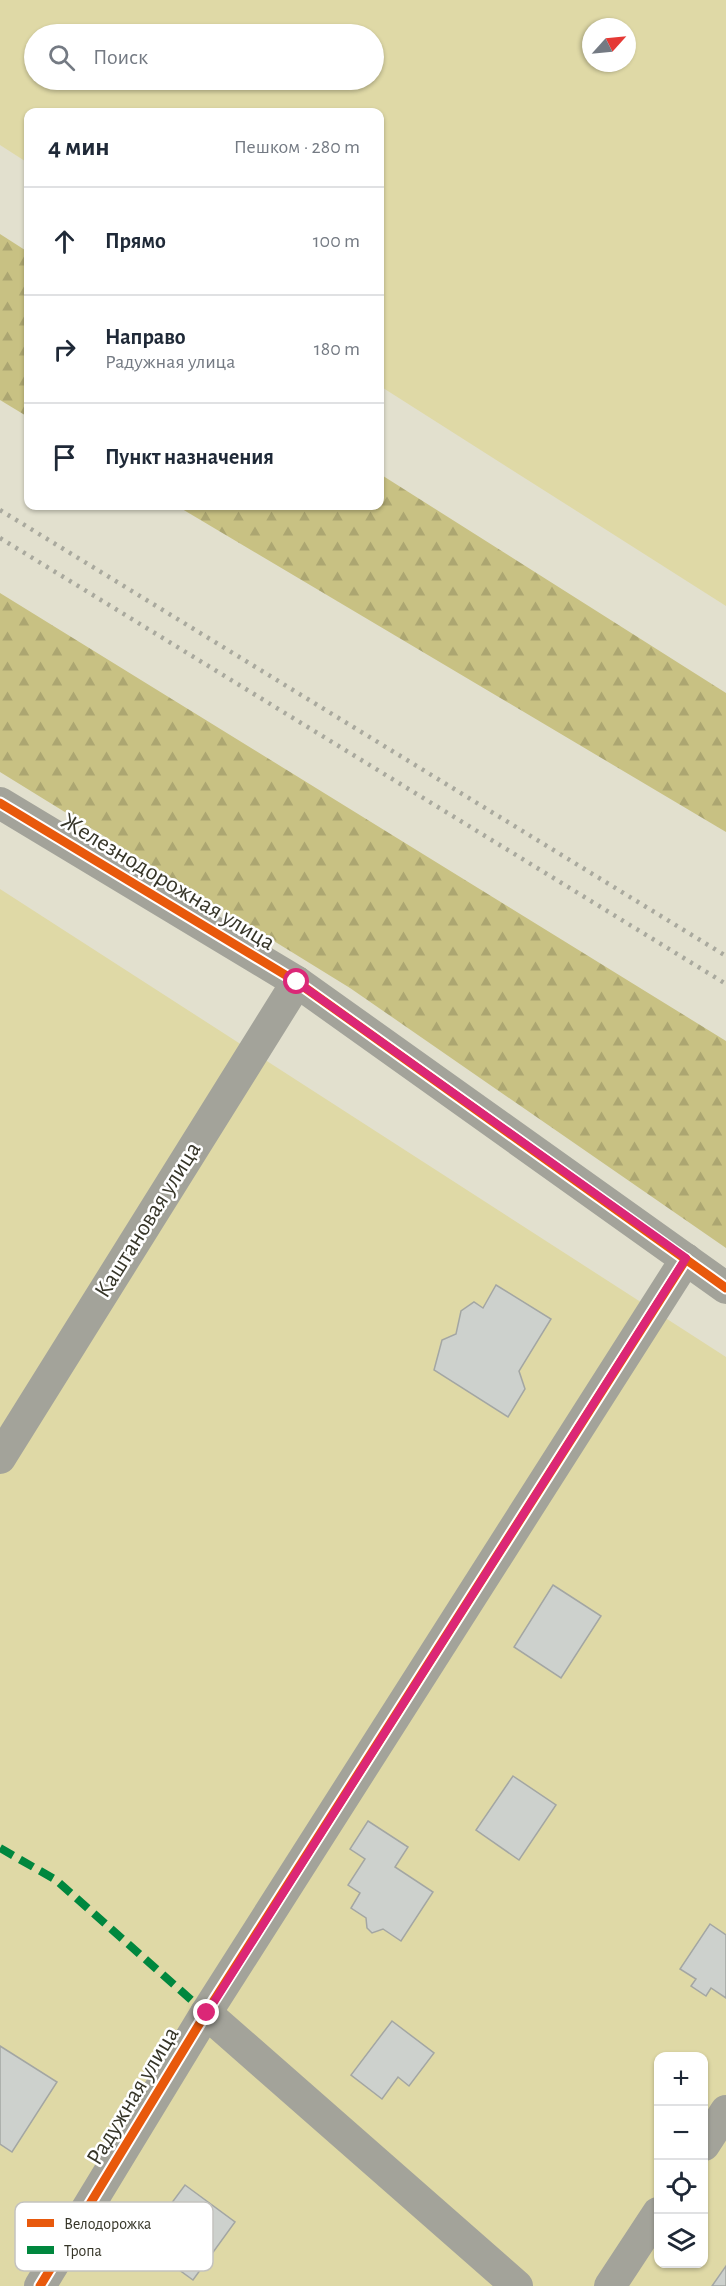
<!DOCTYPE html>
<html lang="ru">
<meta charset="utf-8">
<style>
:root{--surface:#fff;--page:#f2f2f3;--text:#1f2937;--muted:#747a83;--line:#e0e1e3}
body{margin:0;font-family:"Alegreya Sans",sans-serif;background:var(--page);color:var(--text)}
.controls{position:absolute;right:18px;bottom:18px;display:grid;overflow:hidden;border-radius:12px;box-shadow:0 2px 4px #0004}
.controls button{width:54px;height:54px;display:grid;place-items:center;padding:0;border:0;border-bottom:2px solid var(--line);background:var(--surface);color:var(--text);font:30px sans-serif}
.compass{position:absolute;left:582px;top:18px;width:54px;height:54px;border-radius:50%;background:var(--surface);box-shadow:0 2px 4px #0004;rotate:63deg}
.stop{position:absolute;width:18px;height:18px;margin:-14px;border:4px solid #db2777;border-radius:50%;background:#fff}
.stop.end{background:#db2777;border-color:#fff;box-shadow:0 2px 6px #0008}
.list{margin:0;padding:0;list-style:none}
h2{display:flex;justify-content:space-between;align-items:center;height:78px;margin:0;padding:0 24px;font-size:26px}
h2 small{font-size:20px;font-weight:400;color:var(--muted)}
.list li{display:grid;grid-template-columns:39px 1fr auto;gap:18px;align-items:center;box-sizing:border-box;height:108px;padding:0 24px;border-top:2px solid var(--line)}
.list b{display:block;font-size:22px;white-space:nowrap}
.list p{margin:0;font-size:20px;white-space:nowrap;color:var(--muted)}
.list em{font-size:20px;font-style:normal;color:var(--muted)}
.icon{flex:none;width:33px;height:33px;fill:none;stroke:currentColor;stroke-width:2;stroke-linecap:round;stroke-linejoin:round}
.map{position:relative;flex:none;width:726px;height:2286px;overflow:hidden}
.search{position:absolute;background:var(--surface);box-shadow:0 2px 4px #0004;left:24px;top:24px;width:360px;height:66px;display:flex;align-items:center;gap:15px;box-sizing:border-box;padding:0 21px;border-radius:33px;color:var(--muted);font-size:22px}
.panel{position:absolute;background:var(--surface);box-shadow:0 2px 4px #0004;left:24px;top:108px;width:360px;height:402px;border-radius:12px}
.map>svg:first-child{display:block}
.green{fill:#dfd9a6;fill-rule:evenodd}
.forest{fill:url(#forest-firs)}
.building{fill:#cdd1cd;stroke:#a3a6a3;stroke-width:1.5}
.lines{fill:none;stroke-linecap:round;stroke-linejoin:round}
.street{stroke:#a3a39a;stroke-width:32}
.rail{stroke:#a9a99e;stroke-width:4.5;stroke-dasharray:3 6;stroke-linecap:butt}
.quiet{stroke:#00873e;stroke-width:8;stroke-dasharray:15 8;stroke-linecap:butt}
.cycleway-casing{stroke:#fff;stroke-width:13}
.cycleway{stroke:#e8590c;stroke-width:9}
.route{stroke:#db2777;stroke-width:8}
.labels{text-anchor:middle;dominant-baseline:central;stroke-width:5;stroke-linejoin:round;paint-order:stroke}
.street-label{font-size:24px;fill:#363528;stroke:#fff}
.key{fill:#fff;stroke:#c3c2be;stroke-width:1.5}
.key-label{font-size:16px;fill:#363528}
</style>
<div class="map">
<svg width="726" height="2286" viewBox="0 0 726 2286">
<defs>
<pattern id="forest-firs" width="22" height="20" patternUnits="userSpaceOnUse" patternTransform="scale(1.5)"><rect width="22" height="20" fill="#c8c183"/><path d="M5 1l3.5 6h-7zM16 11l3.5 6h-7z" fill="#aca671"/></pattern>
</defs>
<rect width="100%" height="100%" fill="#e2e0ce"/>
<!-- green -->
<g class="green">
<path d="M0 0H726V606L380 386V112H28V163L0 145ZM591 27H627V63H591ZM34 34H374V80H34Z"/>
<path d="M0 889 726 1357V2286H0ZM658 2056H704V2264H658Z"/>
</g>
<!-- forest -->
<g class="forest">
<path d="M0 234 28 252V417L0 400Z"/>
<path d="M380 474 726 693V832L177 506H380Z"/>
<path d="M0 593 726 1041V1248L350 988 0 772Z"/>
</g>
<!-- building -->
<g class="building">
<path d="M496 1285 551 1319 519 1371 525 1389 508 1417 434 1370 442 1340 456 1334 461 1311 474 1302 483 1308Z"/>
<path d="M553 1585 601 1616 561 1678 514 1647Z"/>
<path d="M513 1776 556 1805 519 1860 476 1830Z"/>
<path d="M368 1821 408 1847 395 1867 433 1892 401 1941 383 1929 372 1933 367 1928 366 1918 351 1908 360 1893 348 1885 365 1859 350 1849Z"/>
<path d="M710 1924 726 1935V1998L711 1988 706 1996 691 1986 696 1979 680 1969Z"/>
<path d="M392 2021 434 2053 409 2086 398 2077 382 2099 351 2075Z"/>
<path d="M0 2046 57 2082 12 2152 0 2144Z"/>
<path d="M185 2185 235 2222 193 2280 142 2243Z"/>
<path d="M726 2266V2286H712Z"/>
</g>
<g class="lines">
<!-- street -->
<g class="street">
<path d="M0 803 297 982 726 1288"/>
<path d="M0 1458 297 982"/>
<path d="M206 2013 517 2286"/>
<path d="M704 2145 726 2111"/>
<path d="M40 2286 206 2013 686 1259"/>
<path d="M610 2286 658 2213"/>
</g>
<!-- rail -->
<g class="rail">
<path d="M0 510 726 956"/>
<path d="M0 538 726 984"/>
</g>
<!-- quiet -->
<path class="quiet" d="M0 1848 56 1880 206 2013"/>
<!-- cycleway casing -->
<g class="cycleway-casing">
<g id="cycleway">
<path d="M0 803 297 982 726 1288"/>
<path d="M40 2286 206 2013 686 1259"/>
</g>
</g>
<!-- cycleway -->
<use href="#cycleway" class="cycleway"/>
</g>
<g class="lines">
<!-- route -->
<path class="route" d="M207 2013 686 1258 297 982"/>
</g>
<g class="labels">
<!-- street labels -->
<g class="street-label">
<text transform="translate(168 882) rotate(31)">Железнодорожная улица</text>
<text transform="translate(148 1220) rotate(-58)">Каштановая улица</text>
<text transform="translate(133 2096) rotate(-59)">Радужная улица</text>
</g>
</g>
<!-- legend -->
<rect x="15" y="2202" width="198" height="69" rx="9" class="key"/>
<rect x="27" y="2219" width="27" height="8" fill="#e8590c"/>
<rect x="27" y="2246" width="27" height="8" fill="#00873e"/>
<g class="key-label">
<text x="64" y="2229">Велодорожка</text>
<text x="64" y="2256">Тропа</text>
</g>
</svg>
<div class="controls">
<button>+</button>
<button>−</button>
<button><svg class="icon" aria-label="locate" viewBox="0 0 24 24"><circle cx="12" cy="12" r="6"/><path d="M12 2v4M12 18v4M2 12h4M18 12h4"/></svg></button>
<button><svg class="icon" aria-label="layers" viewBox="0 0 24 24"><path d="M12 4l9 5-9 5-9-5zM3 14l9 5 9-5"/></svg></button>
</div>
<svg class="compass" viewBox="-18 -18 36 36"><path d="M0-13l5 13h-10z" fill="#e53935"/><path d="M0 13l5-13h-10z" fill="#747a83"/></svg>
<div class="stop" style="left:297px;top:982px"></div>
<div class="stop end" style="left:207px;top:2013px"></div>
<div class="search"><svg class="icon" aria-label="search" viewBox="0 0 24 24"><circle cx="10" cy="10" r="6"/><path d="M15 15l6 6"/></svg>Поиск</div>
<section class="panel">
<h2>4 мин<small>Пешком · 280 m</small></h2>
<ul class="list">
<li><svg class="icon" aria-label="ahead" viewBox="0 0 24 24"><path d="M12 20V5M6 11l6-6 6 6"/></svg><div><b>Прямо</b></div><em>100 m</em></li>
<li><svg class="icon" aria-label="right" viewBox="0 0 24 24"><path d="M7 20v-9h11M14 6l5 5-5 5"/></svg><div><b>Направо</b><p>Радужная улица</p></div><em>180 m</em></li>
<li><svg class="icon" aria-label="arrive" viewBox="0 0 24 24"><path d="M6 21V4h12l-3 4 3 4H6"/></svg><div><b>Пункт назначения</b></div></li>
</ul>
</section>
</div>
